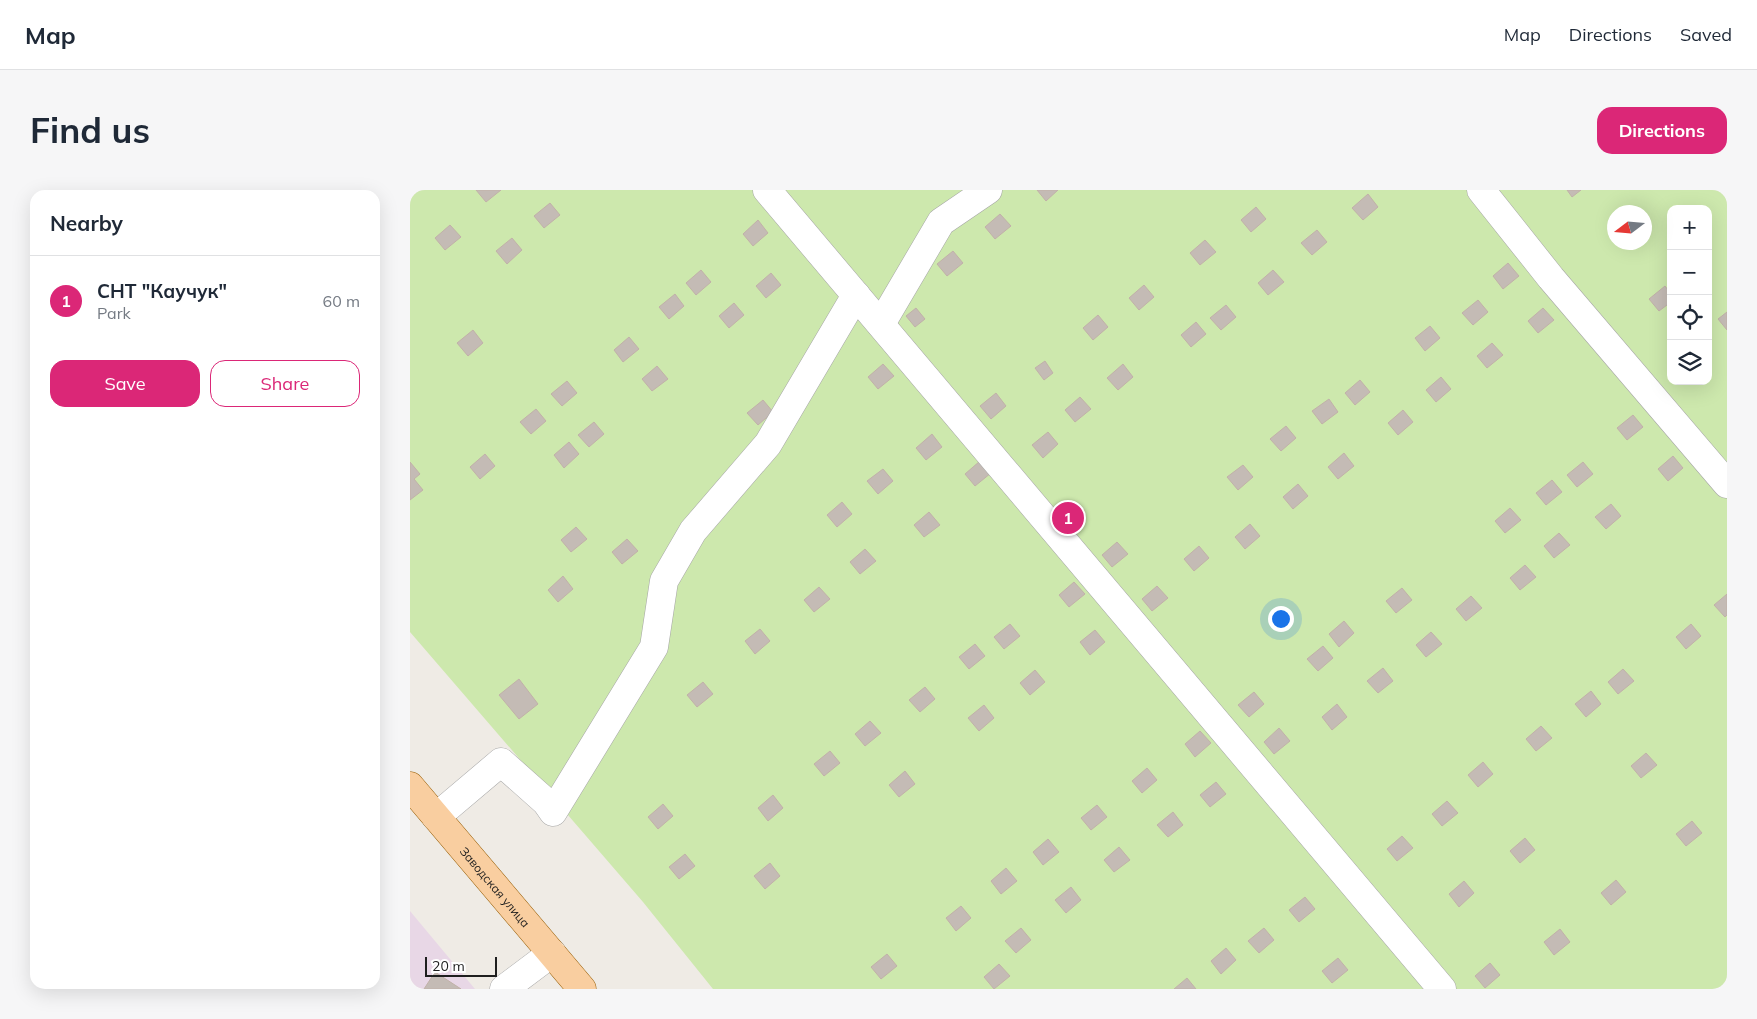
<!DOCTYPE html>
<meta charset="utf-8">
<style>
:root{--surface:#fff;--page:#f6f6f7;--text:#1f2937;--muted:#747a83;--line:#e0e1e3;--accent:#db2777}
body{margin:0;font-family:Mulish,sans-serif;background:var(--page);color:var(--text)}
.controls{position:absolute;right:15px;top:15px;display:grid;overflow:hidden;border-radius:10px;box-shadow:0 5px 20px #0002}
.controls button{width:45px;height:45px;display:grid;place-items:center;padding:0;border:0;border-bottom:1px solid var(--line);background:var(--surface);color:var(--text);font:25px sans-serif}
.compass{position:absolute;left:1197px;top:15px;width:45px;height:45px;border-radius:50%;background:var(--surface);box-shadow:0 5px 20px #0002;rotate:254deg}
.scale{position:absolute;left:15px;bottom:12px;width:72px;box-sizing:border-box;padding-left:5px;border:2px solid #1f1f1f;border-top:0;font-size:14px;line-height:18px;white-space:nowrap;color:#1f1f1f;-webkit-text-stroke:4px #fff;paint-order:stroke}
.you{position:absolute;left:870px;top:428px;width:18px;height:18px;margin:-12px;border:4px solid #fff;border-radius:50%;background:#1a73e8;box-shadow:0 0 0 8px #1a73e833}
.badge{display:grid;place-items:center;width:32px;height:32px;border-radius:50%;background:var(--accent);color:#fff;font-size:16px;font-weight:700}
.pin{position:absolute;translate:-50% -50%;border:2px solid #fff;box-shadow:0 1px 5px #0006}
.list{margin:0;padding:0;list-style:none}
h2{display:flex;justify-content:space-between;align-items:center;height:65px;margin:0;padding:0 20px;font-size:21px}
h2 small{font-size:16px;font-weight:400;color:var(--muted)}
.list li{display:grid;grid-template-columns:32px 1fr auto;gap:15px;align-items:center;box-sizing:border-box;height:90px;padding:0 20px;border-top:1px solid var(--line)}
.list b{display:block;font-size:19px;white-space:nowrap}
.list p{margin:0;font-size:16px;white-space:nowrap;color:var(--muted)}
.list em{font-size:16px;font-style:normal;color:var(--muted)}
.actions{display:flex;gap:10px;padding:15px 20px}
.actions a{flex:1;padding:11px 0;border:1px solid var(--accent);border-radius:15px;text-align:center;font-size:18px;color:var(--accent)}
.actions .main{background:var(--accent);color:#fff}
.icon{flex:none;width:28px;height:28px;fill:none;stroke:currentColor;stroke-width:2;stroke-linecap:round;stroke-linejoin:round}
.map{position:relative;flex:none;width:1317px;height:799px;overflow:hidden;border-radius:15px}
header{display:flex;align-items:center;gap:30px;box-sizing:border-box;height:70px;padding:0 25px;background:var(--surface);border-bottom:1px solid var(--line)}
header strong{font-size:24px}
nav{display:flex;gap:28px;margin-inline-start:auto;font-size:18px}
.intro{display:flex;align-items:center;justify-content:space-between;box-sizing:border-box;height:120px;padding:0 30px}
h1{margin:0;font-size:35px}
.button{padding:12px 22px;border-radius:15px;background:var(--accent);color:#fff;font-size:18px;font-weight:700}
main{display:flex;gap:30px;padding:0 30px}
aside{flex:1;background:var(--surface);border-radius:15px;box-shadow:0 5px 20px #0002}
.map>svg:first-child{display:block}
.industrial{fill:#e8d7e6}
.grass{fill:#cde8ad;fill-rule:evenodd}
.building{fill:#c4bbb5;stroke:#c1b1a8}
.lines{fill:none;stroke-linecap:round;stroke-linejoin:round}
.minor-casing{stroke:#a6a6a6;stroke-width:29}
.major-casing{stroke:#965d04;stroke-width:29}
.minor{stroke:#fff;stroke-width:28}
.major{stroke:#f9cea0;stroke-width:28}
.labels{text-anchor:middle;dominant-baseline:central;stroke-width:5;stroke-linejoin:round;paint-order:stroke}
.street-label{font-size:12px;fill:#1f1f1f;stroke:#fff}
</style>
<header>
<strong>Map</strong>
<nav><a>Map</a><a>Directions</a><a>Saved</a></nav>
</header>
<div class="intro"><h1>Find us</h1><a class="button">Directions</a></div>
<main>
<aside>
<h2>Nearby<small></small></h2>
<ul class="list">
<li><span class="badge">1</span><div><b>СНТ &quot;Каучук&quot;</b><p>Park</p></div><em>60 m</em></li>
</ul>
<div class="actions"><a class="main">Save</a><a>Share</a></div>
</aside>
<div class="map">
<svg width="1317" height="799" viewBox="0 0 1317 799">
<rect width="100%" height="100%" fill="#efebe5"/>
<!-- industrial -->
<path class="industrial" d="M0 721 65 799H0Z"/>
<!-- grass -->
<path class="grass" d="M0 0H1317V799H303L233 712 0 442ZM1261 19H1298V191H1261ZM1204 22H1234V52H1204Z"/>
<!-- building -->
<g class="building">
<path d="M66 0H91L76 12Z"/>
<path d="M627 0H648L636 11Z"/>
<path d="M1157 0H1171L1162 7Z"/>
<path d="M958 4 968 17 953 30 942 18Z"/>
<path d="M140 13 150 25 134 38 124 26Z"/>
<path d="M846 17 856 29 841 42 831 30Z"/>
<path d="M590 24 601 36 585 49 575 37Z"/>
<path d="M348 30 358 43 343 56 333 44Z"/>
<path d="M40 35 51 47 35 60 25 48Z"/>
<path d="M907 40 917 52 902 65 891 53Z"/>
<path d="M102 48 112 60 97 74 86 61Z"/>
<path d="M795 50 806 62 790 75 780 63Z"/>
<path d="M543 61 553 73 537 86 527 74Z"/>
<path d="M1098 73 1109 86 1093 99 1083 86Z"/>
<path d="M291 80 301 92 286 105 276 93Z"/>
<path d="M863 80 874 92 858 105 848 93Z"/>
<path d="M361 83 371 95 356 108 346 96Z"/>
<path d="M734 95 744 107 729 120 719 108Z"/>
<path d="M1255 96 1261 104V112L1249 121 1239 109Z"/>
<path d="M265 104 274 116 259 129 249 117Z"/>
<path d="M1068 110 1078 122 1063 135 1052 123Z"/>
<path d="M324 113 334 125 319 138 309 126Z"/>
<path d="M816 115 826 127 811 140 800 128Z"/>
<path d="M506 118 515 129 505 137 496 126Z"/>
<path d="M1133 118 1144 130 1128 143 1118 131Z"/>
<path d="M1317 122V140L1308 129Z"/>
<path d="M688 125 698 137 683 150 673 138Z"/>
<path d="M786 132 796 144 781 157 771 145Z"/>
<path d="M1020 136 1030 148 1015 161 1005 148Z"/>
<path d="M63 140 73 153 58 166 47 153Z"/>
<path d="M219 147 229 159 213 172 204 160Z"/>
<path d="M1082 153 1093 165 1077 178 1067 166Z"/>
<path d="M635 171 643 183 634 190 625 178Z"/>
<path d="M473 174 484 186 468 199 458 187Z"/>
<path d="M713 174 723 187 708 200 697 188Z"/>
<path d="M247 176 258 189 242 201 232 189Z"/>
<path d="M1031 187 1041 199 1026 212 1016 200Z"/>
<path d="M950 190 960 202 945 215 935 203Z"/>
<path d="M157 191 167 203 152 216 141 204Z"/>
<path d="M586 203 596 216 581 229 570 216Z"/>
<path d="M670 207 681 219 665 232 655 220Z"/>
<path d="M919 209 928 222 912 234 902 221Z"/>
<path d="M353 210 363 222 348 235 337 223Z"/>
<path d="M126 219 136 231 121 244 110 232Z"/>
<path d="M993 220 1003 232 988 245 978 233Z"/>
<path d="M1223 225 1233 237 1217 250 1207 238Z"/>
<path d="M184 232 194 244 179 257 168 245Z"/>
<path d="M876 236 886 248 871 261 860 249Z"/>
<path d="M638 242 648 254 633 268 622 255Z"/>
<path d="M522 244 532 257 516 270 506 258Z"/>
<path d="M159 252 169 264 154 278 144 265Z"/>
<path d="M934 263 944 276 928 289 918 277Z"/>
<path d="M75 264 85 276 70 289 60 277Z"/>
<path d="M1263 266 1273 278 1258 291 1248 279Z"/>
<path d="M570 271 581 283 565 296 555 284Z"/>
<path d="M0 272 10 284 4 289 13 300 0 310Z"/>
<path d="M1173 272 1183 284 1167 297 1157 285Z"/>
<path d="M833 275 843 287 828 300 817 287Z"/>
<path d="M473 279 483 291 468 304 457 291Z"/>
<path d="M1142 290 1152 302 1136 315 1126 303Z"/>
<path d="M888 294 898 306 883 319 873 307Z"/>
<path d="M432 312 442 324 427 337 417 325Z"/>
<path d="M1201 314 1211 326 1196 339 1185 327Z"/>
<path d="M1100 318 1111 330 1095 343 1085 331Z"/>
<path d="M519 322 530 335 514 347 504 335Z"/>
<path d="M840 334 850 346 835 359 825 347Z"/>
<path d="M166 337 177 349 161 362 151 350Z"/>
<path d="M1149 343 1160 355 1144 368 1134 356Z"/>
<path d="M217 349 228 361 212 374 202 362Z"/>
<path d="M707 352 718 364 702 377 692 365Z"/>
<path d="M789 356 799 368 784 381 774 369Z"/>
<path d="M455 359 466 371 450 384 440 372Z"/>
<path d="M1115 375 1126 387 1110 400 1100 388Z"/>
<path d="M153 386 163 399 148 412 138 400Z"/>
<path d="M664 392 675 404 659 417 649 405Z"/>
<path d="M747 396 758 408 742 421 732 409Z"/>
<path d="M409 397 420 409 404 422 394 410Z"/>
<path d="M992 398 1002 410 986 423 976 411Z"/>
<path d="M1317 404V425L1315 427 1304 415Z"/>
<path d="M1061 406 1072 418 1056 431 1046 419Z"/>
<path d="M934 431 944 443 929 457 919 444Z"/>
<path d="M600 434 610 446 594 459 584 447Z"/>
<path d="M1281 434 1291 446 1276 459 1266 447Z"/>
<path d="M350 439 360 451 345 464 335 451Z"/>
<path d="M685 440 695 452 680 465 670 452Z"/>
<path d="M1021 442 1032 454 1016 467 1006 455Z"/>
<path d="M565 454 575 466 559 479 549 467Z"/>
<path d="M913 456 923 468 908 481 897 469Z"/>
<path d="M973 478 983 491 968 503 957 491Z"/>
<path d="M1213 479 1224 491 1208 504 1198 492Z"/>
<path d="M625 480 635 492 620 505 610 493Z"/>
<path d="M109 489 128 514 109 529 89 505Z"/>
<path d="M293 492 303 504 287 517 277 505Z"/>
<path d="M515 497 525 509 510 522 499 510Z"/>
<path d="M1181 501 1191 514 1176 527 1165 514Z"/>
<path d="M844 502 854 514 839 527 828 515Z"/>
<path d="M927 514 937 527 922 540 912 527Z"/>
<path d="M574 515 584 528 569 541 558 528Z"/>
<path d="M460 531 471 543 455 556 445 544Z"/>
<path d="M1131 536 1142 548 1126 561 1116 549Z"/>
<path d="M869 538 880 551 864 564 854 552Z"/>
<path d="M790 541 801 553 785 567 775 554Z"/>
<path d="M420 561 430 573 414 586 404 574Z"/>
<path d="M1236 563 1247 575 1231 588 1221 576Z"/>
<path d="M1073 572 1083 584 1068 597 1058 585Z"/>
<path d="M737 578 747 590 732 603 722 591Z"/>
<path d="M495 581 505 594 489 607 479 595Z"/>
<path d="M806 592 816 604 800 617 790 605Z"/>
<path d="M363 605 373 618 358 631 348 618Z"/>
<path d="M1037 611 1048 623 1032 636 1022 624Z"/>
<path d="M253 614 263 626 248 639 238 627Z"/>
<path d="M687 615 697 627 681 640 671 628Z"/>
<path d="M763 622 773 635 758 647 747 635Z"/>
<path d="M1282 631 1292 643 1276 656 1266 644Z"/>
<path d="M992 646 1003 658 987 671 977 659Z"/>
<path d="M1115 648 1125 660 1110 673 1100 661Z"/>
<path d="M638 649 649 662 633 675 623 662Z"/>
<path d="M709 657 720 670 704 682 694 670Z"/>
<path d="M275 664 285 676 269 689 259 677Z"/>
<path d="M360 673 370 686 355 699 344 686Z"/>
<path d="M596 678 607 691 591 704 581 691Z"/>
<path d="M1206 690 1216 702 1201 715 1191 703Z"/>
<path d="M1054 691 1064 703 1049 717 1039 704Z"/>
<path d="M661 697 671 710 656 723 645 710Z"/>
<path d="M895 707 905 719 889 732 879 720Z"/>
<path d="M551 716 561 728 546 741 536 728Z"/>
<path d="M611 738 621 750 606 763 595 751Z"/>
<path d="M854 738 864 750 849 763 838 751Z"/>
<path d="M1150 739 1160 752 1144 765 1134 752Z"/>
<path d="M816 758 826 770 811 784 801 771Z"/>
<path d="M477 764 487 776 471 789 461 777Z"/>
<path d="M928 768 938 780 922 793 912 781Z"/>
<path d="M1080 773 1090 785 1075 798 1065 786Z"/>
<path d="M589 774 600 786 584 799 574 787Z"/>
<path d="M25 782 51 799H14Z"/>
<path d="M777 788 786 799H764Z"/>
</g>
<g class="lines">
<!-- minor casing -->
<g class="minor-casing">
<g id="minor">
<path d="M357 0 1032 799"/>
<path d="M1071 0 1141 88 1317 294"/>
<path d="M471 134 531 32 578 0"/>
<path d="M26 627 91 572 136 612 143 622 244 457 254 391 283 341 358 254 446 105"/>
<path d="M94 799 142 763"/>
</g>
</g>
<!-- major casing -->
<g class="major-casing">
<g id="major">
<path id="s1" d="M0 596 172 799"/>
</g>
</g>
<!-- minor -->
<use href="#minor" class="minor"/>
<!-- major -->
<use href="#major" class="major"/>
</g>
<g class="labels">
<!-- street labels -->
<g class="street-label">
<text stroke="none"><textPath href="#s1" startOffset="132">Заводская улица</textPath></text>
</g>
</g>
</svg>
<div class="controls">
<button>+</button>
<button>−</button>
<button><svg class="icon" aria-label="locate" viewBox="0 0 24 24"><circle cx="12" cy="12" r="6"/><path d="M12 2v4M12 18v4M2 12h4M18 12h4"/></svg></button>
<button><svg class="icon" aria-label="layers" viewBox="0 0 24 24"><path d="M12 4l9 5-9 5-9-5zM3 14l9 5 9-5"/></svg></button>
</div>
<svg class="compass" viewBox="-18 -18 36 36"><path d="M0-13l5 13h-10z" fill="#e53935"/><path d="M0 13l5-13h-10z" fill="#747a83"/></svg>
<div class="scale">20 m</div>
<div class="you"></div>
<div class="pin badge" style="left:658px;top:328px">1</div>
</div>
</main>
